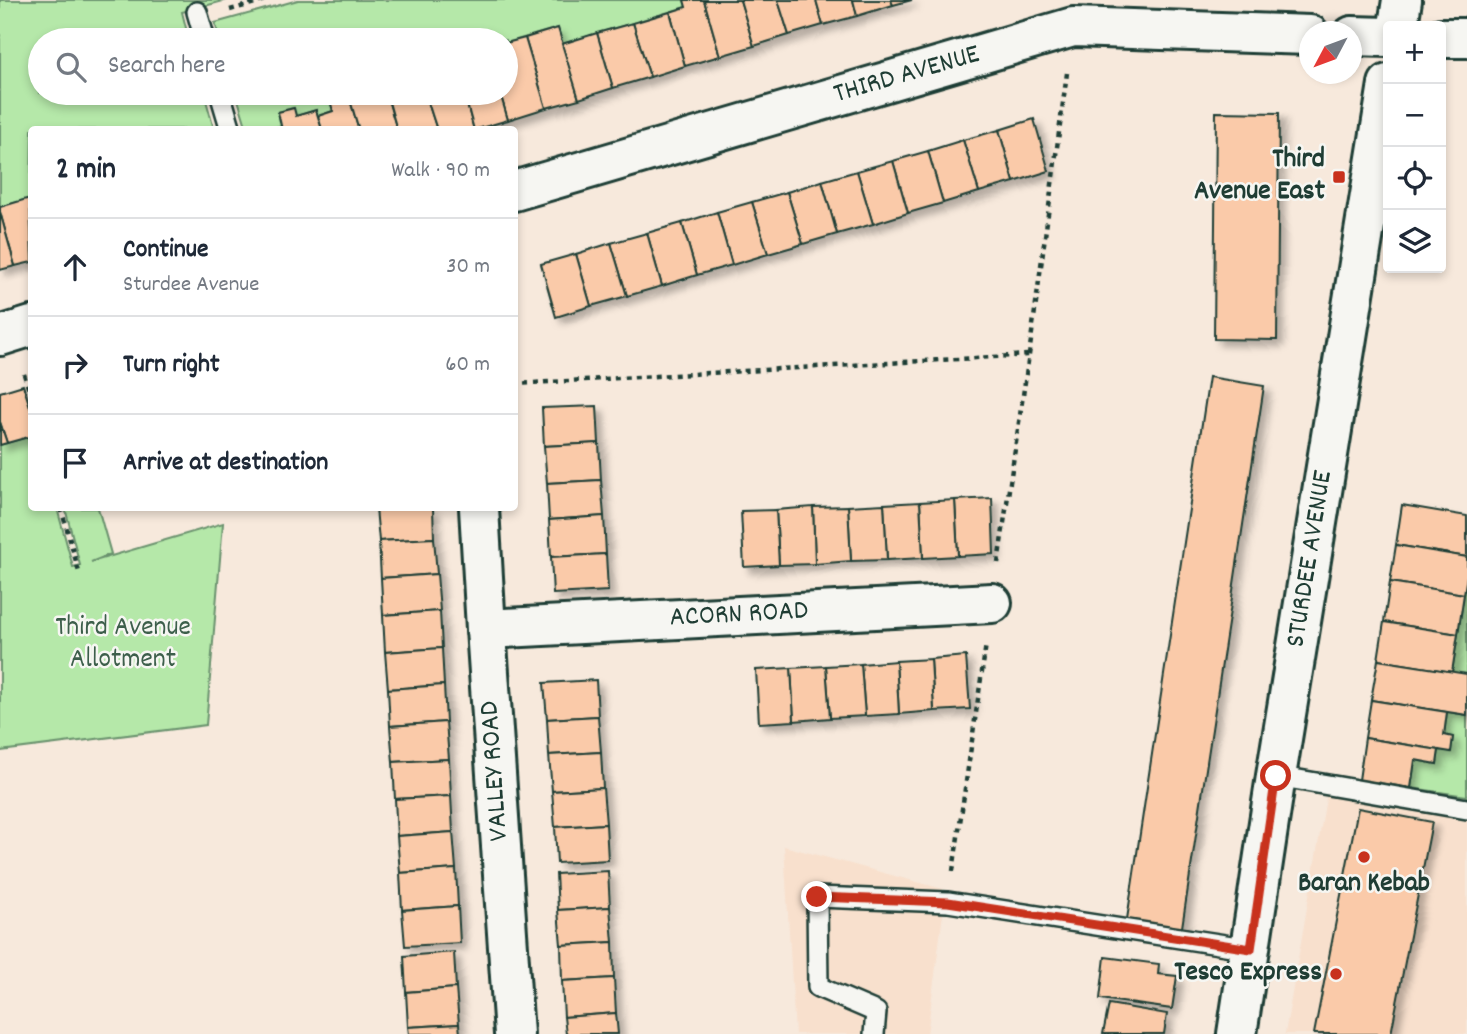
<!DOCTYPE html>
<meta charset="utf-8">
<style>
:root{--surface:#fff;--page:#f2f2f3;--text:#1f2937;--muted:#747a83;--line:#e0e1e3}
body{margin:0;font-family:Dekko,sans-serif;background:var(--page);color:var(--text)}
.controls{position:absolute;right:21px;top:21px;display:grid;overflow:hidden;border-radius:7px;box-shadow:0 4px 10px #0003}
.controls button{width:63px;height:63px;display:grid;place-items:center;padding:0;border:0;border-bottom:2px solid var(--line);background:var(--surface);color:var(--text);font:35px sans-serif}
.compass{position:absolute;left:1299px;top:21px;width:63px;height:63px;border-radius:50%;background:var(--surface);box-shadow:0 4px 10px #0003;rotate:229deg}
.stop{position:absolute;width:21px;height:21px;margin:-16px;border:5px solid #c8321e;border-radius:50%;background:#fff}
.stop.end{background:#c8321e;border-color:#fff;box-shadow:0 2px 7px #0008}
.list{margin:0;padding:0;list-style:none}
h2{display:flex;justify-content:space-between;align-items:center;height:91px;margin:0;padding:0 28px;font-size:30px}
h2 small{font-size:23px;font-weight:400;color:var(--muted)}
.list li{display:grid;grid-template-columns:46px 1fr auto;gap:21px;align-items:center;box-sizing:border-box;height:98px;padding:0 28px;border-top:2px solid var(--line)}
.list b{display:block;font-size:26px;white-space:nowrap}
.list p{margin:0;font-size:23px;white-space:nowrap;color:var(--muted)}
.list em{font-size:23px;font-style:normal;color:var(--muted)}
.icon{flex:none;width:38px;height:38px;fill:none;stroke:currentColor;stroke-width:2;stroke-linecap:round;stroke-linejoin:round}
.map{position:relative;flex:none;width:1467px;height:1034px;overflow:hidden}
.search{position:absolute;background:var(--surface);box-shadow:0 4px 10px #0003;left:28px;top:28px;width:490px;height:77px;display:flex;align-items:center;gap:18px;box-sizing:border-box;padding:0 24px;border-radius:38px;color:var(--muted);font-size:26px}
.panel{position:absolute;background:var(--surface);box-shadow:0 4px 10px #0003;left:28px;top:126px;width:490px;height:385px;border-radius:7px}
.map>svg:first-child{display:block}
.built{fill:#f8e0cd}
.green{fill:#b5e8a9;stroke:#6a926e;stroke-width:2}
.building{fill:#facaa9;stroke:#1f3d34;stroke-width:2;filter:url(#shadow)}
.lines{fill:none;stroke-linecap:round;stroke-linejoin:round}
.service-casing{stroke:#1f3d34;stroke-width:24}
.minor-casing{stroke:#1f3d34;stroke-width:44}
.tertiary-casing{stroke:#1f3d34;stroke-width:44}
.path{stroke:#1f3d34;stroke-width:4.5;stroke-dasharray:5 5;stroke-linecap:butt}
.service{stroke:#f6f6f2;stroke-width:19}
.minor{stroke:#f6f6f2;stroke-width:38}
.tertiary{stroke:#f6f6f2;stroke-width:38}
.route{stroke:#c8321e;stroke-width:9}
.poi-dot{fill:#c8321e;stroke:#f6f6f2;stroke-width:2.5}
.labels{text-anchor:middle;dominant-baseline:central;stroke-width:5;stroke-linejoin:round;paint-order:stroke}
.street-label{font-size:28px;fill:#1f3d34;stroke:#f6f6f2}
.poi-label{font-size:28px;font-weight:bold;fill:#1f3d34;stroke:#f6f6f2;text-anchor:end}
.park-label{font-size:28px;fill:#3d5f4b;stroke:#f6f6f2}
</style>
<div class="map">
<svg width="1467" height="1034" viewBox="0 0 1467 1034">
<defs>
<filter id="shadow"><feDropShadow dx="6" dy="6" stdDeviation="3.5" flood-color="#0004"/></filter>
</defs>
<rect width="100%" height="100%" fill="#f7e9dc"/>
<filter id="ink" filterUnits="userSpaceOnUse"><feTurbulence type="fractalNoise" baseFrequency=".0143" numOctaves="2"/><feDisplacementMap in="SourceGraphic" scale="14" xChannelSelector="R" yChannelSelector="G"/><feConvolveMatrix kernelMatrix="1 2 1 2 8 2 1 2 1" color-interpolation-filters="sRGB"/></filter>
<g filter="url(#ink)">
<!-- built -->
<g class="built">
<path d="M1327 793 1467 818V1034H1285Z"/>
<path d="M784 846 943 889V914L927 1034H795Z"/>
</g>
<!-- green -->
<g class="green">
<path d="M0 0H227L182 12 189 40H40V93H204L214 129 32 130 31 198 0 207Z"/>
<path d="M298 0H684L686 7 562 44 558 28 506 43V40H220L215 23Z"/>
<path d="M236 93H328L333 111 318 116 316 110 296 116 293 108 278 112 281 126 267 129H247Z"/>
<path d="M31 436 32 508H57L73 567 80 565 65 508H98L111 554 91 562 223 523 206 725 0 751V445Z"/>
<path d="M1467 576V674L1452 672Z"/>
<path d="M1447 712 1467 715V796L1411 788 1415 760 1437 764 1439 750 1451 751 1453 737 1444 735Z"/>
</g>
<!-- building -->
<g class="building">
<path d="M684 0H704L720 56 685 66 670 12 686 7Z"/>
<path d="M704 0H740L754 46 720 56Z"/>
<path d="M740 0H778L789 35 754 46Z"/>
<path d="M778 0H816L823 25 789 35Z"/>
<path d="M816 0H853L857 16 823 25Z"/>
<path d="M853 0H891L893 5 857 16Z"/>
<path d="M891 0H912L893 5Z"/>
<path d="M670 12 685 66 650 77 633 23Z"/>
<path d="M633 23 650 77 613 88 597 33Z"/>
<path d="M558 28 579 99 546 108 525 38Z"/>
<path d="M597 33 613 88 579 99 562 44Z"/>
<path d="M525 38 546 108 508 120 500 93H506V43Z"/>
<path d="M328 93H348L359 130H322L318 116 333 111Z"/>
<path d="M348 93H386L397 130H359Z"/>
<path d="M396 93H425L437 130H397L387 95Z"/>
<path d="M425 93H464L474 130H437Z"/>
<path d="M464 93H500L508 120 474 130Z"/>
<path d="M294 108 296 116 316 110 322 130H282L278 112Z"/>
<path d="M1216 112 1279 113 1277 340 1214 339Z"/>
<path d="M1034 119 1049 171 1014 182 999 130Z"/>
<path d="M999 130 1014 182 979 192 963 140Z"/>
<path d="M963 140 979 192 943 203 928 151Z"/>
<path d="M928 151 943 203 908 213 893 161Z"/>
<path d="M893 161 908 213 873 224 857 171Z"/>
<path d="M857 171 873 224 837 234 822 181Z"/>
<path d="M822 181 837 234 803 244 787 192Z"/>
<path d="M787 192 803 244 768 254 752 202Z"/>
<path d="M30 198 32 262 15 266 0 212V207Z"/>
<path d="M752 202 768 254 732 265 717 212Z"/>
<path d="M0 212 15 266 0 270Z"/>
<path d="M717 212 732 265 697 275 682 223Z"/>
<path d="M682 223 697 275 662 286 647 233Z"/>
<path d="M647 233 662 286 627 296 611 243Z"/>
<path d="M611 243 627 296 591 306 576 254Z"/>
<path d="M576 254 591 306 556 317 541 264Z"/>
<path d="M1209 377 1264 386 1181 934 1126 926Z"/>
<path d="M23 385 32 413V436L7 443 0 422V392Z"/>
<path d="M597 406 599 443 544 446 542 408Z"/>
<path d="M0 422 7 443 0 445Z"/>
<path d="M599 443 601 480 547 483 544 446Z"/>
<path d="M601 480 604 516 549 520 547 483Z"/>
<path d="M992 498 994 554 958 556 955 500Z"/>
<path d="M955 500 958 556 923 558 920 502Z"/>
<path d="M920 502 923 558 887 560 884 504Z"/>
<path d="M884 504 887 560 851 561 848 506Z"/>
<path d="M1402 505 1467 516V557L1396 545Z"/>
<path d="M848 506 851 561 815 564 813 507Z"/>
<path d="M813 507 815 564 779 565 776 510Z"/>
<path d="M376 508H433L434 538 379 541Z"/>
<path d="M776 510 779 565 744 567 741 511Z"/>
<path d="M604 516 606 554 551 557 549 520Z"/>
<path d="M434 538 437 574 381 578 379 541Z"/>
<path d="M1396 545 1467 557V576L1464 594 1390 582Z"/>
<path d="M606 554 608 591 553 594 551 557Z"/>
<path d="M437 574 440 611 383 615 381 578Z"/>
<path d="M1390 582 1464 594 1458 634 1384 622Z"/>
<path d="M440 611 442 648 385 652 383 615Z"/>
<path d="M1384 622 1458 634 1452 672 1378 660Z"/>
<path d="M442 648 444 685 388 689 385 652Z"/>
<path d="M966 656 970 709 934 711 931 659Z"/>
<path d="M931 659 934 711 899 714 896 661Z"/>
<path d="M1378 660 1467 674V715L1371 700Z"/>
<path d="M896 661 899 714 865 716 861 664Z"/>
<path d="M861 664 865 716 830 718 826 666Z"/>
<path d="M826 666 830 718 794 721 791 668Z"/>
<path d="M791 668 794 721 759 723 756 670Z"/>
<path d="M596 680 598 716 547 719 544 683Z"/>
<path d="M444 685 446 722 390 726 388 689Z"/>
<path d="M1371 700 1447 712 1444 735 1453 737 1451 752 1365 738Z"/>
<path d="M598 716 601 752 549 755 547 719Z"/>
<path d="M446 722 449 759 393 762 390 726Z"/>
<path d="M1365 738 1439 750 1437 764 1415 760 1411 788 1359 780Z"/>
<path d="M601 752 603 788 552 791 549 755Z"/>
<path d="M449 759 451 796 395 799 393 762Z"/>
<path d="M603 788 606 824 555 827 552 791Z"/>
<path d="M451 796 453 832 397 836 395 799Z"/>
<path d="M1358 808 1432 822 1391 1034H1314Z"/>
<path d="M606 824 608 860 557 863 555 827Z"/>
<path d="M453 832 456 869 400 873 397 836Z"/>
<path d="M456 869 458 906 402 910 400 873Z"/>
<path d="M608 871 610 907 558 910 556 874Z"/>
<path d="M458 906 460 943 405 946 402 910Z"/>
<path d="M610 907 613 942 561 945 558 910Z"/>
<path d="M613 942 614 978 562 981 561 945Z"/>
<path d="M454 952 456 988 406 992 404 956Z"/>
<path d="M1105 957 1159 964 1158 974 1177 976 1172 1009 1100 999Z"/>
<path d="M614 978 616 1013 564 1017 562 981Z"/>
<path d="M456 988 459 1024 408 1027 406 992Z"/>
<path d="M1109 1004 1167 1014 1164 1034H1103Z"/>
<path d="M616 1013 618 1034H566L564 1017Z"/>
<path d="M459 1024 460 1034H409L408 1027Z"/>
</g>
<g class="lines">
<!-- service casing -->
<g class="service-casing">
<g id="service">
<path d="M197 12 205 40"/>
<path d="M220 93 231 130"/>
<path d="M1276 776 1467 809"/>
<path d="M874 1034 876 1012 818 987 817 897 948 902 1251 949"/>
</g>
</g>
<!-- minor casing -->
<g class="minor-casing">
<g id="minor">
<path d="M1352 36 1388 37"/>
<path d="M1441 38H1467"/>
<path d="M514 191 1073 27 1310 35"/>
<path d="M0 336 32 326"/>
<path d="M479 508 486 629 514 1034"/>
<path d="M486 629 992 603"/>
</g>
</g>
<!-- tertiary casing -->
<g class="tertiary-casing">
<g id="tertiary">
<path d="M1398 26 1402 0"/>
<path d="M1237 1034 1276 776 1388 84"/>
</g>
</g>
<!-- path -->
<g class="path">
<path d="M230 10 266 0"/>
<path d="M24 374 32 400"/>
<path d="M514 384 1029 355"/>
<path d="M61 508 79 572"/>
<path d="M998 563 1029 355 1067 73"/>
<path d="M953 871 986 644"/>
</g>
<!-- service -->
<use href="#service" class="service"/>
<!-- minor -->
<use href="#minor" class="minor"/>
<!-- tertiary -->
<use href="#tertiary" class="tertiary"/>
</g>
</g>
<g class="lines" filter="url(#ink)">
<!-- route -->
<path class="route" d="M817 897 948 902 1251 949 1276 776"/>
</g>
<!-- markers -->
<g class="poi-dot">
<rect x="1332" y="170" width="14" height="14" rx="3.5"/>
<circle cx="1364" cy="857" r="7"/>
<circle cx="1336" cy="974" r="7"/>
</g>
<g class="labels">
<!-- street labels -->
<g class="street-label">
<text transform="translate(907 76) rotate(-16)">THIRD AVENUE</text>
<text transform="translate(1311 559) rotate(-81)">STURDEE AVENUE</text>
<text transform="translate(739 616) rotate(-3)">ACORN ROAD</text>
<text transform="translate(496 771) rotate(-94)">VALLEY ROAD</text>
</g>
<!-- poi labels -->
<g class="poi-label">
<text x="1325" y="161">Third<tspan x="1325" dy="32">Avenue East</tspan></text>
<text x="1364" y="885" text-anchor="middle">Baran Kebab</text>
<text x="1322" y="974">Tesco Express</text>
</g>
<!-- park labels -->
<g class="park-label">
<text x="123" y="629">Third Avenue<tspan x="123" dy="32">Allotment</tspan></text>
</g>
</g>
</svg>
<div class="controls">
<button>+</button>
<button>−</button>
<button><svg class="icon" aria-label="locate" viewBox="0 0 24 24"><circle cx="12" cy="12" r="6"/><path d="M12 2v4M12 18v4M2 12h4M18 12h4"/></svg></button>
<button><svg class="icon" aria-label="layers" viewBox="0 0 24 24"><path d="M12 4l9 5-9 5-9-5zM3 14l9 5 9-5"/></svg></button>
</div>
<svg class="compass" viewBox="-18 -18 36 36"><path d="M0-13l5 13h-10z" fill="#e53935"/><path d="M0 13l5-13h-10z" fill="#747a83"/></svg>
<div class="stop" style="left:1276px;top:776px"></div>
<div class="stop end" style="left:817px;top:897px"></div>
<div class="search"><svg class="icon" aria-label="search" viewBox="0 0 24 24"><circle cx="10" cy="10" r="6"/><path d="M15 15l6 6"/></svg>Search here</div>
<section class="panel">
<h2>2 min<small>Walk · 90 m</small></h2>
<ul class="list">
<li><svg class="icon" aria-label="ahead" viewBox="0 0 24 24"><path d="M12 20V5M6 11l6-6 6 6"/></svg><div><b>Continue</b><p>Sturdee Avenue</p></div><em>30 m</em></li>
<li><svg class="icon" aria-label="right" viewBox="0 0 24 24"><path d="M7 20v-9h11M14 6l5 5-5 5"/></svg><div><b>Turn right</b></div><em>60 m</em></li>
<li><svg class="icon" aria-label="arrive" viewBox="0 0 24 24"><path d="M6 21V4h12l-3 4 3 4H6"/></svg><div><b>Arrive at destination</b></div></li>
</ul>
</section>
</div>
